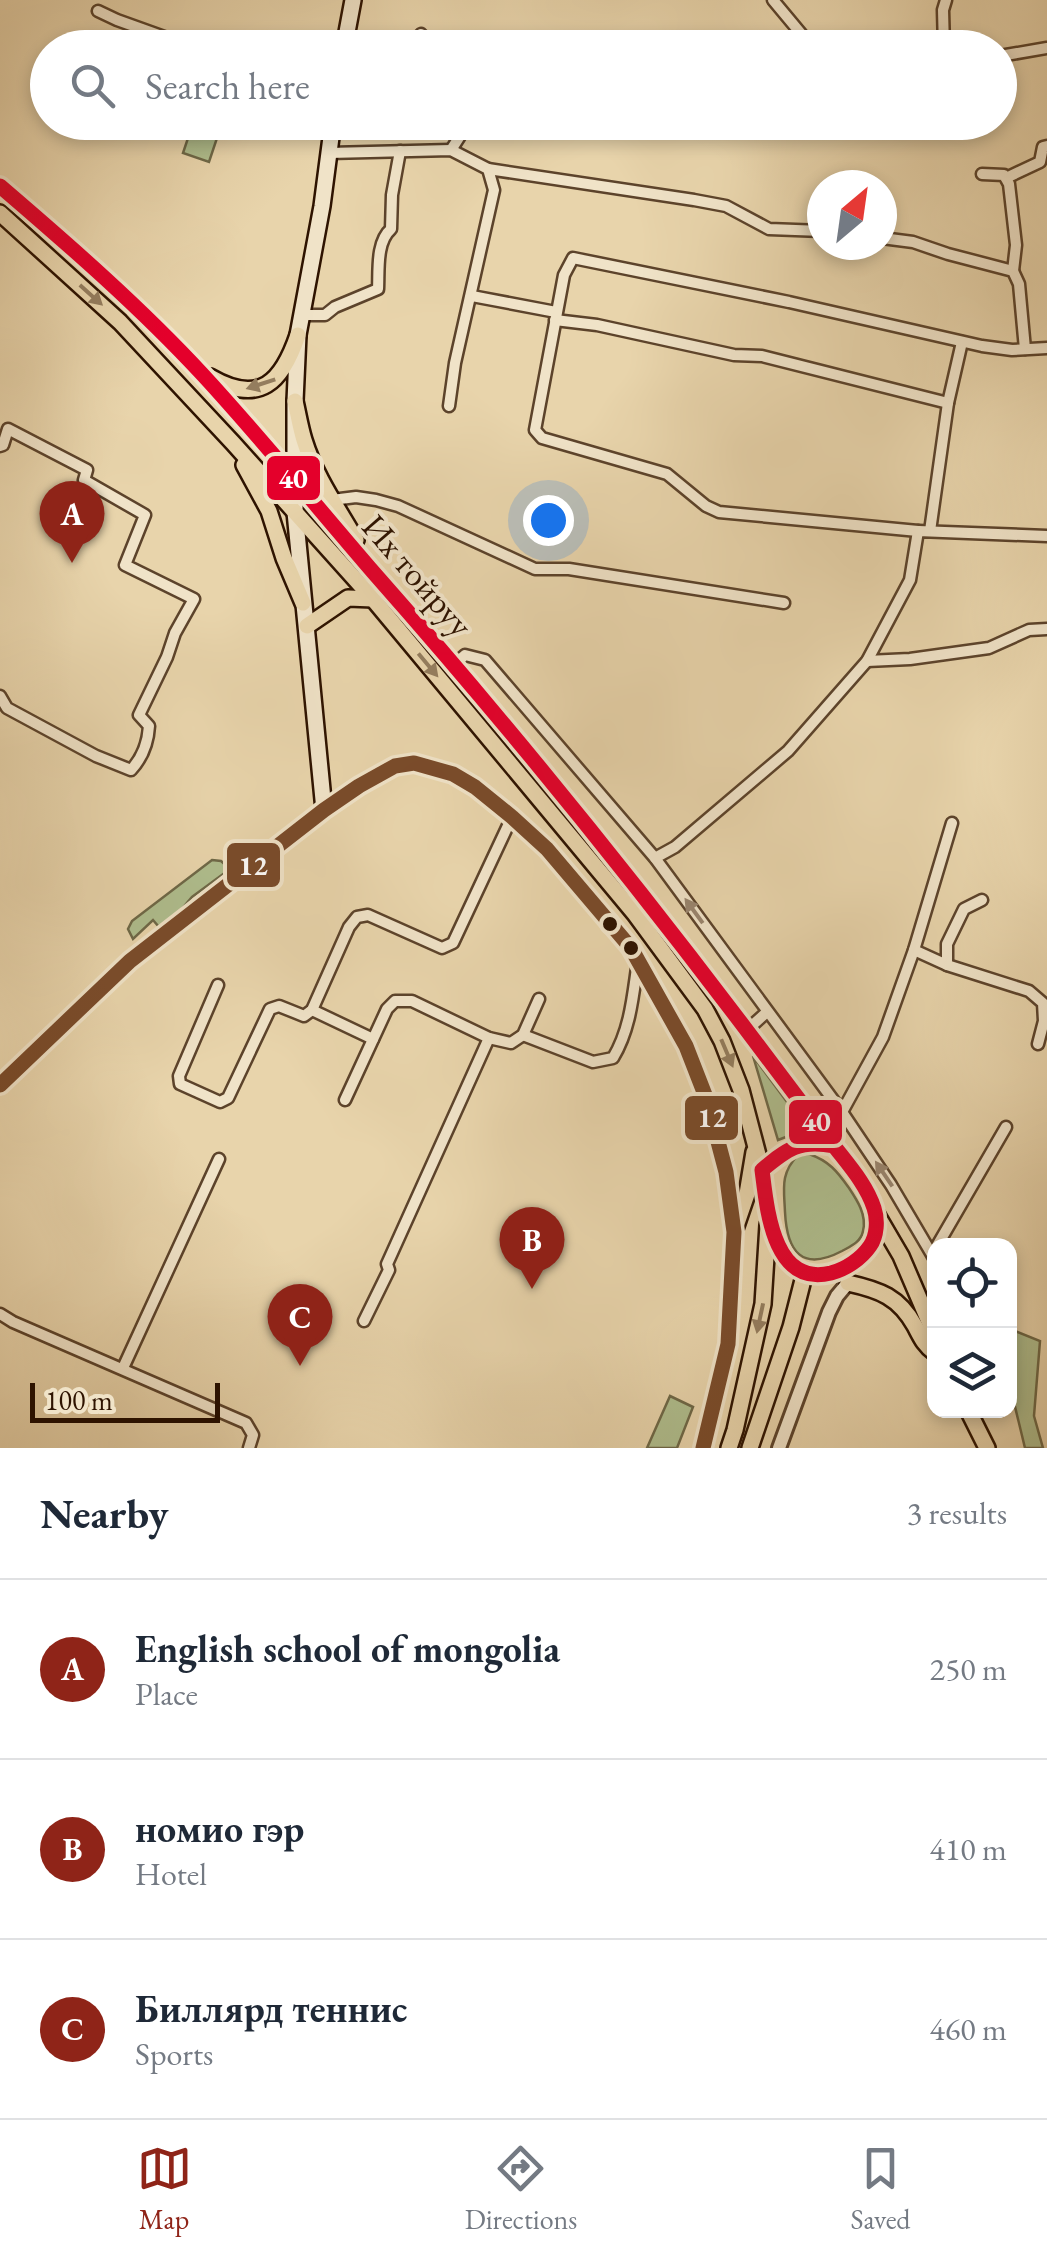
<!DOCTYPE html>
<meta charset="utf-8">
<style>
:root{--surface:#fff;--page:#f6f6f7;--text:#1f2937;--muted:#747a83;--line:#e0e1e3;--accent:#8f2418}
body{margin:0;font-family:"EB Garamond",serif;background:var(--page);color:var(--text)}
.controls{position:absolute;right:30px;bottom:30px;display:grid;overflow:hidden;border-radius:20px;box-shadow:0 5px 15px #0003}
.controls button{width:90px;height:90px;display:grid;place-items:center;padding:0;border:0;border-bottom:2px solid var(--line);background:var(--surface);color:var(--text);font:50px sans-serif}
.compass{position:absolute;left:807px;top:170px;width:90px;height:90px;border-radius:50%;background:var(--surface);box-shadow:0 5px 15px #0003;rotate:29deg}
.scale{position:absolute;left:30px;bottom:25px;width:190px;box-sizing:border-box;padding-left:10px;border:5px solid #2e1300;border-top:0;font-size:28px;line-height:35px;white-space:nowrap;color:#2e1300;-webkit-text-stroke:8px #f0e3c8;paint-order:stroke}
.you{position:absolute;left:548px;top:520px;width:35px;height:35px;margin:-25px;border:8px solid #fff;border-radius:50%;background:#1a73e8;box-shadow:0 0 0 15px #1a73e833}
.badge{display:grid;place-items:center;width:65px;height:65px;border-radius:50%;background:var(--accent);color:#fff;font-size:32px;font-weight:700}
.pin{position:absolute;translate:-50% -82px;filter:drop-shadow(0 2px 5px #0008)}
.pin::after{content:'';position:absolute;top:52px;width:35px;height:30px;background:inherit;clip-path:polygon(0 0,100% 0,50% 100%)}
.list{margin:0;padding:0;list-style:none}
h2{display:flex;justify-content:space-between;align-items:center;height:130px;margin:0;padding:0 40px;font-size:42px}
h2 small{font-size:32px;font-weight:400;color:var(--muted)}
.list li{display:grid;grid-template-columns:65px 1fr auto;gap:30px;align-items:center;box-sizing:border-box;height:180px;padding:0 40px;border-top:2px solid var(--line)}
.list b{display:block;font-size:38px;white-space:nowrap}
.list p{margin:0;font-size:32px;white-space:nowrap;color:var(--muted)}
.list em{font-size:32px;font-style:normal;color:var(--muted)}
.icon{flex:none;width:55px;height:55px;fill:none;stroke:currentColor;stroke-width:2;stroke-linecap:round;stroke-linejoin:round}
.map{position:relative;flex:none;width:1047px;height:1448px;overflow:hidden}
.search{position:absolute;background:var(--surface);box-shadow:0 5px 15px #0003;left:30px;right:30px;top:30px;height:110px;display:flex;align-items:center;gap:25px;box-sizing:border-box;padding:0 35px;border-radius:55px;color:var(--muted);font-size:38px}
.sheet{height:670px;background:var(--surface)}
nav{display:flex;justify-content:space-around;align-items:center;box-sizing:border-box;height:140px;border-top:2px solid var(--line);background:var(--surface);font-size:28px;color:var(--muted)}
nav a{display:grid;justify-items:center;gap:5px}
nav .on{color:var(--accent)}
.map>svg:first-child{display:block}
.green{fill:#afbe8e;stroke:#6e6847;stroke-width:2.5}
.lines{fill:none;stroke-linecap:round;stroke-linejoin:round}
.minor-casing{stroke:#5c432b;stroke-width:15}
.tertiary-casing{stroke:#5c432b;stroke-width:18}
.secondary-casing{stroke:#2e1300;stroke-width:20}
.primary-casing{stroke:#2e1300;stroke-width:20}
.minor{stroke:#f0e3c8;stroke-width:10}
.tertiary{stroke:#f0e3c8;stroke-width:12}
.secondary{stroke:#f0e3c8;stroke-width:15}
.primary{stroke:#e8d4ab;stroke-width:15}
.bus-1-casing{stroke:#f0e3c8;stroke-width:22}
.bus-2-casing{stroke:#f0e3c8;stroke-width:22}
.bus-1{stroke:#e4002b;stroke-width:15}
.bus-2{stroke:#7a4b2a;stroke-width:15}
.oneway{fill:#947d5e}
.oneway2{fill:#99856e}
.bus-dot{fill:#2e1300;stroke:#f0e3c8;stroke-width:4}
.labels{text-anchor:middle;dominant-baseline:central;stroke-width:8;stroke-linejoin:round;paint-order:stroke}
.street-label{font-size:35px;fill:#2e1300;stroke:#f0e3c8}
.line-badge{stroke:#f0e3c8;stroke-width:4}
.badge-label{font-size:28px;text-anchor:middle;font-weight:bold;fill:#fff}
</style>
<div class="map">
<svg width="1047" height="1448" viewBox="0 0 1047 1448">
<rect width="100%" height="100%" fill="#e8d4ab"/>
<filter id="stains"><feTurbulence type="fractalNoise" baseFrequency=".002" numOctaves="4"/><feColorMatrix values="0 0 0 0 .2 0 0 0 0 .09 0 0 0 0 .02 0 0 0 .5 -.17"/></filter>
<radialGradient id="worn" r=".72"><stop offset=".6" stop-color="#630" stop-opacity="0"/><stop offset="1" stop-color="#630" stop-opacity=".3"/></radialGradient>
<!-- green -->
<g class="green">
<path d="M192 126 218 135 209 162 183 153Z"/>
<path d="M212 860 221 861 230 869 192 897 180 911 159 927 153 920 133 939 128 929 132 921Z"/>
<path d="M753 1056 807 1129 778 1140Z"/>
<path d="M809 1154C829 1161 837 1171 849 1188 857 1200 867 1215 863 1231 861 1242 851 1246 842 1251 802 1272 787 1252 785 1212 784 1188 780 1174 798 1155Z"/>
<path d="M1010 1329 1040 1341 1034 1416 1043 1448H1025L1010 1386Z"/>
<path d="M670 1396 693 1407 677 1448H647Z"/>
</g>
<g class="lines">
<!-- minor casing -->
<g class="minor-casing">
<g id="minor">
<path d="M773 0 813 48"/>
<path d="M98 11 117 20 195 48"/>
<path d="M412 48 421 34"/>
<path d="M486 48 487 42"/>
<path d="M944 48 943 10 946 0"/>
<path d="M1000 56 1047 48"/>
<path d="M869 122 873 130"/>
<path d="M451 150 469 122"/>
<path d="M329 153 451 150 488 169 494 190 455 363 449 406"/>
<path d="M488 169 694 200 726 206 769 229 822 231"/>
<path d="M982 174 1004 175 1009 184 1016 245 1013 271"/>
<path d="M1006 178 1040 162 1043 147 1047 146"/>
<path d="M882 238 913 242 948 254 1013 271 1019 284 1025 349"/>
<path d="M472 296 556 312"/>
<path d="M302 315H325L335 307 378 289C379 270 376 242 391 229L392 195 400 151"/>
<path d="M555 320 597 325 734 355 762 356 948 403"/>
<path d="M0 446 3 445 8 429 87 470 84 480 145 515 125 565 194 599 175 633 167 657 139 715 149 726C148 743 143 757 131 770L96 756 7 708 0 696"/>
<path d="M332 500 356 497 376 500 398 506 535 569H569L784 603"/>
<path d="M918 531 719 512 706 506 667 474 542 438 535 430 564 275 573 258 789 302 982 346 1012 350 1047 348"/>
<path d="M930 531 948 403 962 342"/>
<path d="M867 661 910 659 989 648 1029 630 1047 629"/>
<path d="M455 664 465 655 485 660 655 858 842 1112 891 1185 934 1258"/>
<path d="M655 858 675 847 788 751 867 661 910 580 918 531 1047 536"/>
<path d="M914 950 947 965V944L964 909 982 900"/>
<path d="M947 965 1029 991 1043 1003 1044 1021 1038 1044"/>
<path d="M218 985 179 1076 180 1084 220 1102 228 1098 270 1009 279 1006 304 1016 312 1010 349 927 357 917 368 915 442 948 453 943 512 817"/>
<path d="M312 1010 373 1039"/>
<path d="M747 1030 767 1012"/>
<path d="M523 1035 593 1062 613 1058C631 1028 633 994 638 961"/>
<path d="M345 1100 387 1009 395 1001H412L489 1038 511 1043 523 1035 539 999"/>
<path d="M842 1112 883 1037 914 950 952 823"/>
<path d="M937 1246 1006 1127"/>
<path d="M0 1314 13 1322 246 1423 253 1435 249 1448"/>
<path d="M364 1321 389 1270 387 1264 489 1038"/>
<path d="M123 1368 219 1159"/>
</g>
</g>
<!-- tertiary casing -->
<g class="tertiary-casing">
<g id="tertiary">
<path d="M324 810 359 786 395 766 414 763 453 774 475 787 512 817 547 849 604 914 638 960 686 1046 707 1100 726 1172 734 1232 728 1344 703 1448"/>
<path d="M779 1448 829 1312 837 1296 848 1283"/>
</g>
</g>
<!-- secondary casing -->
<g class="secondary-casing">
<g id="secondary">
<path d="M344 48 353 0"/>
<path d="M0 1085 130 961 324 810 295 512V401L298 335 322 206 333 122"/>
</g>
</g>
<!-- primary casing -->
<g class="primary-casing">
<g id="primary">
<path d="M0 186C70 246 140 307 203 375 262 439 317 507 374 573 503 719 627 872 745 1028 774 1066 802 1104 831 1142 846 1162 866 1183 874 1208 878 1220 877 1236 870 1246 861 1259 846 1269 831 1273 773 1287 767 1209 762 1170 787 1149 800 1139 834 1146"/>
<path d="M0 213 120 322 233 443 373 599 635 914 705 1009 722 1041 741 1090 762 1170"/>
<path d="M210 377C260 406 282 382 298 335"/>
<path d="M295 401C298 414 300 427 304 440 315 476 337 507 356 540"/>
<path d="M244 465 269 511 284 558 303 603"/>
<path d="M307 626 348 598 373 599"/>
<path d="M877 1215 901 1256 934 1333"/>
<path d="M734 1232 747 1194 754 1152"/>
<path d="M848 1283C880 1290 899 1297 915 1326 921 1337 924 1345 934 1352"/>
<path d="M968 1410 987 1448"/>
<path d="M729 1448 735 1430 763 1304 768 1225"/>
<path d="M750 1448 791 1327 805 1272"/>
</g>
</g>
<!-- minor -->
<use href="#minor" class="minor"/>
<!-- tertiary -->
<use href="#tertiary" class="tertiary"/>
<!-- secondary -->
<use href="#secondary" class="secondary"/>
<!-- primary -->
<use href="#primary" class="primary"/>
<!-- bus-1 casing -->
<g class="bus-1-casing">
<path id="bus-1" d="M0 186C70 246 140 307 203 375 262 439 317 507 374 573 503 719 627 872 745 1028 774 1066 802 1104 831 1142 846 1162 866 1183 874 1208 878 1220 877 1236 870 1246 861 1259 846 1269 831 1273 773 1287 767 1209 762 1170 787 1149 800 1139 834 1146"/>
</g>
<!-- bus-2 casing -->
<g class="bus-2-casing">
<path id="bus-2" d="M0 1085 130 961 324 810 359 786 395 766 414 763 453 774 475 787 512 817 547 849 631 948 686 1046 707 1100 726 1172 734 1232 728 1344 703 1448"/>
</g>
<!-- bus-1 -->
<use href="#bus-1" class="bus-1"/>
<!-- bus-2 -->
<use href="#bus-2" class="bus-2"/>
</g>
<!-- one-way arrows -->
<defs><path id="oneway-solid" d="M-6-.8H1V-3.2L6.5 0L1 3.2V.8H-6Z" transform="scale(2.5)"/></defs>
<g class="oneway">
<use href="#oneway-solid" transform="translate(91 295) rotate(42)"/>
<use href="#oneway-solid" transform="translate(261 384) rotate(162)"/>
<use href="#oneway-solid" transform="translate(428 665) rotate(50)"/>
<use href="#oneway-solid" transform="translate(727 1053) rotate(67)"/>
<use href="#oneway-solid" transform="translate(760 1318) rotate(102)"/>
</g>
<g class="oneway2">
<use href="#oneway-solid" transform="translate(694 911) rotate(-126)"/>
<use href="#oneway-solid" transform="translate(884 1174) rotate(-124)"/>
</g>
<!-- markers -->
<g class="bus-dot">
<circle cx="610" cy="924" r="9"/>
<circle cx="631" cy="948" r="9"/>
</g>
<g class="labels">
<!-- street labels -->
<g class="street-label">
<text transform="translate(418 575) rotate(49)">Их тойруу</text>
</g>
</g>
<g class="line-badge">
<rect x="265" y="454" width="57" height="48" rx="10" fill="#e4002b"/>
<rect x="225" y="841" width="57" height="48" rx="10" fill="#7a4b2a"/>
<rect x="683" y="1094" width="57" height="48" rx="10" fill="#7a4b2a"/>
<rect x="787" y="1098" width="57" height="48" rx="10" fill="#e4002b"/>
</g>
<g class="badge-label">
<text x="293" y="488">40</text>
<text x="253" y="875">12</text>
<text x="712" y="1127">12</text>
<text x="816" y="1131">40</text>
</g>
<rect width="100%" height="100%" filter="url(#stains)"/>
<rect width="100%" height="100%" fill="url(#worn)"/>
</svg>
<div class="controls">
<button><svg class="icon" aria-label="locate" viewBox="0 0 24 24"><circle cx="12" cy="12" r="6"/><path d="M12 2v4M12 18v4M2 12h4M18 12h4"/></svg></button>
<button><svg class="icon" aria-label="layers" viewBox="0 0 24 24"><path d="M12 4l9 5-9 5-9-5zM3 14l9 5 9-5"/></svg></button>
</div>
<svg class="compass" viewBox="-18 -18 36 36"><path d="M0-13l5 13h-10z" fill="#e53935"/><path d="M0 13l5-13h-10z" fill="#747a83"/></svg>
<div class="scale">100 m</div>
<div class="you"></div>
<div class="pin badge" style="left:72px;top:563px">A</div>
<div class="pin badge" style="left:532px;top:1289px">B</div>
<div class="pin badge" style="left:300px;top:1366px">C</div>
<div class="search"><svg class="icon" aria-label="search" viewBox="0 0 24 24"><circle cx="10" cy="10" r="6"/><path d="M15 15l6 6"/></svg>Search here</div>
</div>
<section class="sheet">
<h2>Nearby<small>3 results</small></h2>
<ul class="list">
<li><span class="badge">A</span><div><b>English school of mongolia</b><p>Place</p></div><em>250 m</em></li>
<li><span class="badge">B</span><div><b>номио гэр</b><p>Hotel</p></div><em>410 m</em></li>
<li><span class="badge">C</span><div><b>Биллярд теннис</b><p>Sports</p></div><em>460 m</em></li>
</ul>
</section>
<nav>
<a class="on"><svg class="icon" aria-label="map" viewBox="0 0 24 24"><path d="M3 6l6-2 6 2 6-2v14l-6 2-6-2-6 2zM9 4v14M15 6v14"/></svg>Map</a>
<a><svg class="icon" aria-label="directions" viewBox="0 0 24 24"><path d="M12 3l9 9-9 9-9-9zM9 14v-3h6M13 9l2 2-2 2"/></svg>Directions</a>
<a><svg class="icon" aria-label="saved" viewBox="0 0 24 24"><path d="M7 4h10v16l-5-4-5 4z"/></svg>Saved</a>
</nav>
